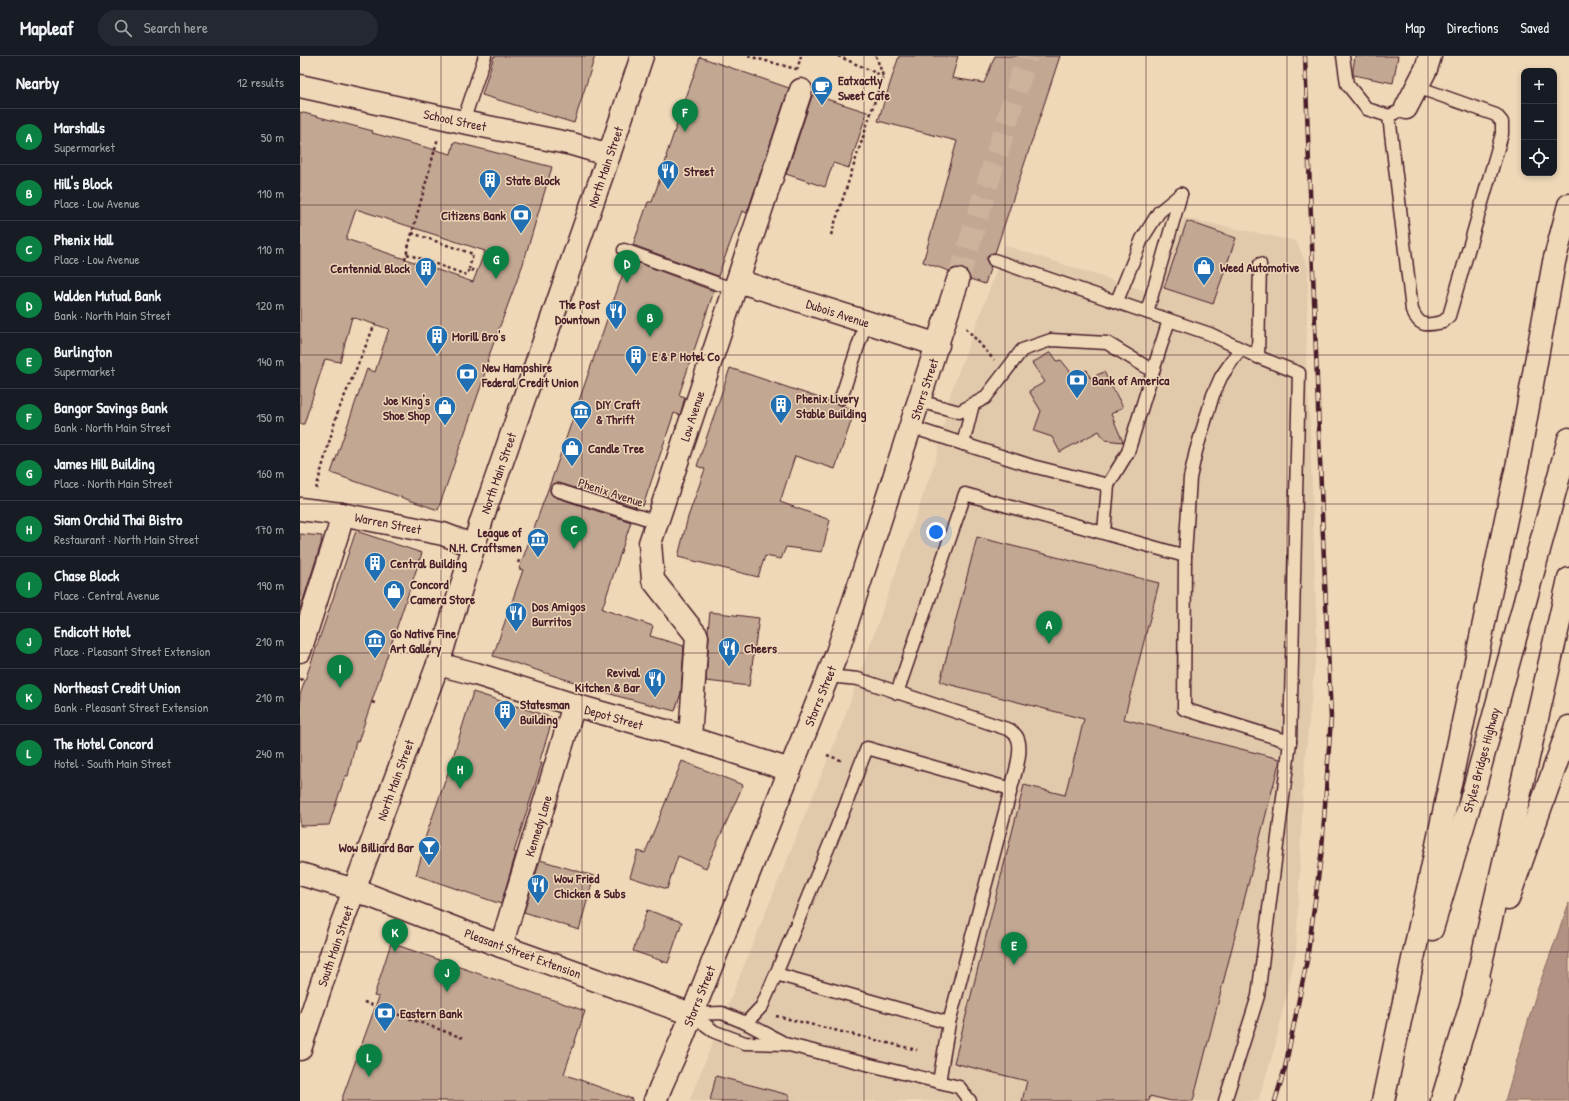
<!DOCTYPE html>
<meta charset="utf-8">
<style>
:root{--surface:#171b24;--page:#242831;--text:#f1f3f6;--muted:#9ea1a6;--line:#363941;--accent:#0b8043}
body{margin:0;font-family:"Patrick Hand",sans-serif;background:var(--page);color:var(--text)}
.controls{position:absolute;right:12px;top:12px;display:grid;overflow:hidden;border-radius:8px;box-shadow:0 2px 6px #0003}
.controls button{width:36px;height:36px;display:grid;place-items:center;padding:0;border:0;border-bottom:1px solid var(--line);background:var(--surface);color:var(--text);font:20px sans-serif}
.you{position:absolute;left:636px;top:476px;width:14px;height:14px;margin:-10px;border:3px solid #fff;border-radius:50%;background:#1a73e8;box-shadow:0 0 0 6px #1a73e833}
.badge{display:grid;place-items:center;width:26px;height:26px;border-radius:50%;background:var(--accent);color:#fff;font-size:13px;font-weight:700}
.pin{position:absolute;translate:-50% -33px;filter:drop-shadow(0 1px 2px #0008)}
.pin::after{content:'';position:absolute;top:21px;width:14px;height:12px;background:inherit;clip-path:polygon(0 0,100% 0,50% 100%)}
.list{margin:0;padding:0;list-style:none}
h2{display:flex;justify-content:space-between;align-items:center;height:52px;margin:0;padding:0 16px;font-size:17px}
h2 small{font-size:13px;font-weight:400;color:var(--muted)}
.list li{display:grid;grid-template-columns:26px 1fr auto;gap:12px;align-items:center;box-sizing:border-box;height:56px;padding:0 16px;border-top:1px solid var(--line)}
.list b{display:block;font-size:15px;white-space:nowrap}
.list p{margin:0;font-size:13px;white-space:nowrap;color:var(--muted)}
.list em{font-size:13px;font-style:normal;color:var(--muted)}
.icon{flex:none;width:22px;height:22px;fill:none;stroke:currentColor;stroke-width:2;stroke-linecap:round;stroke-linejoin:round}
.map{position:relative;flex:none;width:1269px;height:1045px;overflow:hidden}
header{display:flex;align-items:center;gap:24px;box-sizing:border-box;height:56px;padding:0 20px;background:var(--surface);border-bottom:1px solid var(--line)}
header strong{font-size:19px}
nav{display:flex;gap:22px;margin-inline-start:auto;font-size:14px}
.search{width:280px;height:36px;background:var(--page);display:flex;align-items:center;gap:10px;box-sizing:border-box;padding:0 14px;border-radius:22px;color:var(--muted);font-size:15px}
main{display:flex}
aside{flex:1;background:var(--surface)}
.map>svg:first-child{display:block}
.built{fill:#e1c9ac}
.water{fill:#b29383;stroke:#886560}
.building{fill:#c2a792;stroke:#4a1f2b;fill-rule:evenodd}
.lines{fill:none;stroke-linecap:round;stroke-linejoin:round}
.secondary-tunnel{stroke:#cdb39b;stroke-width:22;stroke-dasharray:22 11;stroke-linecap:butt}
.lane-casing{stroke:#4a1f2b;stroke-width:15}
.street-casing{stroke:#4a1f2b;stroke-width:25}
.secondary-casing{stroke:#4a1f2b;stroke-width:25}
.primary-casing{stroke:#4a1f2b;stroke-width:25}
.highway-casing{stroke:#4a1f2b;stroke-width:25}
.path{stroke:#4a1f2b;stroke-width:2.5;stroke-dasharray:3 3;stroke-linecap:butt}
.lane{stroke:#eed8b7;stroke-width:12}
.street{stroke:#eed8b7;stroke-width:22}
.secondary{stroke:#eed8b7;stroke-width:22}
.primary{stroke:#eed8b7;stroke-width:22}
.highway{stroke:#eed8b7;stroke-width:22}
.rail-casing{stroke:#4a1f2b;stroke-width:4.5}
.rail{stroke:#eed8b7;stroke-width:3;stroke-dasharray:9;stroke-linecap:butt}
.grid{fill:none;stroke:#4a1f2b;stroke-width:1;stroke-opacity:0.55}
.labels{text-anchor:middle;dominant-baseline:central;stroke-width:3;stroke-linejoin:round;paint-order:stroke}
.poi-label{font-size:13px;font-weight:bold;fill:#4a1f2b;stroke:#eed8b7;text-anchor:start}
.street-label{font-size:13px;fill:#4a1f2b;stroke:#eed8b7}
</style>
<header>
<strong>Mapleaf</strong>
<div class="search"><svg class="icon" aria-label="search" viewBox="0 0 24 24"><circle cx="10" cy="10" r="6"/><path d="M15 15l6 6"/></svg>Search here</div>
<nav><a>Map</a><a>Directions</a><a>Saved</a></nav>
</header>
<main>
<aside>
<h2>Nearby<small>12 results</small></h2>
<ul class="list">
<li><span class="badge">A</span><div><b>Marshalls</b><p>Supermarket</p></div><em>50 m</em></li>
<li><span class="badge">B</span><div><b>Hill's Block</b><p>Place · Low Avenue</p></div><em>110 m</em></li>
<li><span class="badge">C</span><div><b>Phenix Hall</b><p>Place · Low Avenue</p></div><em>110 m</em></li>
<li><span class="badge">D</span><div><b>Walden Mutual Bank</b><p>Bank · North Main Street</p></div><em>120 m</em></li>
<li><span class="badge">E</span><div><b>Burlington</b><p>Supermarket</p></div><em>140 m</em></li>
<li><span class="badge">F</span><div><b>Bangor Savings Bank</b><p>Bank · North Main Street</p></div><em>150 m</em></li>
<li><span class="badge">G</span><div><b>James Hill Building</b><p>Place · North Main Street</p></div><em>160 m</em></li>
<li><span class="badge">H</span><div><b>Siam Orchid Thai Bistro</b><p>Restaurant · North Main Street</p></div><em>170 m</em></li>
<li><span class="badge">I</span><div><b>Chase Block</b><p>Place · Central Avenue</p></div><em>190 m</em></li>
<li><span class="badge">J</span><div><b>Endicott Hotel</b><p>Place · Pleasant Street Extension</p></div><em>210 m</em></li>
<li><span class="badge">K</span><div><b>Northeast Credit Union</b><p>Bank · Pleasant Street Extension</p></div><em>210 m</em></li>
<li><span class="badge">L</span><div><b>The Hotel Concord</b><p>Hotel · South Main Street</p></div><em>240 m</em></li>
</ul>
</aside>
<div class="map">
<svg width="1269" height="1045" viewBox="0 0 1269 1045">
<rect width="100%" height="100%" fill="#eed8b7"/>
<filter id="ink" filterUnits="userSpaceOnUse"><feTurbulence type="fractalNoise" baseFrequency=".025" numOctaves="2"/><feDisplacementMap in="SourceGraphic" scale="8" xChannelSelector="R" yChannelSelector="G"/><feConvolveMatrix kernelMatrix="1 2 1 2 8 2 1 2 1" color-interpolation-filters="sRGB"/></filter>
<g filter="url(#ink)">
<!-- built -->
<path class="built" d="M884 162 996 185 1008 212 1006 307 1010 372 1017 587 1004 714 996 896 974 994 958 1045H389L541 671 636 403 651 336 693 224 704 189 858 239Z"/>
<!-- water -->
<path class="water" d="M1269 847V1045H1205L1237 935Z"/>
<!-- building -->
<g class="building">
<path d="M194 0H295L274 67 182 39Z"/>
<path d="M599 0H658L652 22 684 27 695 0H760L695 197 689 198 687 202V206L691 210 685 228 670 223 668 216 662 212H655L649 215 623 206 657 85 578 65Z"/>
<path d="M1055 0H1098L1093 27 1053 19V14Z"/>
<path d="M400 1 489 32 447 157 442 155 418 220 333 189 348 146H352L367 101 366 100Z"/>
<path d="M514 39 567 56 549 112 533 107 525 131 486 118 512 40Z"/>
<path d="M0 56 73 75 72 77 151 98 154 86 252 111 223 208 187 305H188L182 327 138 454 31 417 67 313 75 316 89 273 52 261 40 306 25 303 4 368H0ZM56 153 185 195 173 226 46 183Z"/>
<path d="M887 165 936 182 913 248 864 232Z"/>
<path d="M328 203 414 235 379 339 385 341 380 359 374 357 343 450 337 448 336 451 259 427 252 429 250 435 255 441 331 466 302 553 353 570 350 580 384 590 381 637 375 655 317 640 193 600 223 514 219 513 254 417Z"/>
<path d="M751 296 757 305 761 304 773 319 787 314 790 322 804 316 823 351 811 358 823 386 805 384 799 375 760 396 752 381 734 375 741 355 729 335 745 326 732 307Z"/>
<path d="M430 312 555 354 535 413 495 400 480 446 530 464 522 496 486 491 481 503 465 500 458 521 378 501 388 461 405 413 397 410Z"/>
<path d="M56 475 122 497 58 686 56 685 48 720H45L29 769 0 770V639Z"/>
<path d="M0 478 22 480 21 488 0 554Z"/>
<path d="M677 481 859 527 824 663 980 703 893 1045H871L850 1040 849 1045H722L727 1025 654 1007 724 729 765 739 784 663 640 626Z"/>
<path d="M410 556 459 562 449 630 406 625 409 581 408 575Z"/>
<path d="M173 636 253 662 239 707H242L214 796 216 797 201 848 116 819 126 785H124L150 711Z"/>
<path d="M382 705 443 729 406 812 378 800 367 833 330 821 338 795 345 797Z"/>
<path d="M240 804 294 820 279 874 224 856Z"/>
<path d="M347 854 382 866 368 907 333 895Z"/>
<path d="M91 887 285 955 264 1018 332 1043V1045H41L79 941 74 940Z"/>
<path d="M416 1020 489 1039V1045H410Z"/>
</g>
<g class="lines">
<!-- secondary-tunnel -->
<path class="secondary-tunnel" d="M658 224 727 0"/>
<!-- lane casing -->
<g class="lane-casing">
<g id="lane">
<path d="M1043 0 1047 28 1067 53 1089 60 1095 57"/>
<path d="M1089 60 1112 254C1120 272 1126 269 1143 266L1149 260 1202 78V66L1196 59 1117 31"/>
<path d="M163 66 185 0"/>
<path d="M324 194 435 234"/>
<path d="M694 204 910 278 958 301 999 317 990 686 884 653 885 500"/>
<path d="M817 245 842 183 859 156 881 138"/>
<path d="M847 256 881 138"/>
<path d="M958 301 960 208"/>
<path d="M853 315 869 264"/>
<path d="M541 342 566 266"/>
<path d="M611 371 732 410 808 429 828 396 853 315 807 287 751 284 722 294 685 342 659 356 619 345"/>
<path d="M663 388 673 348"/>
<path d="M257 434 357 466"/>
<path d="M804 476 808 429"/>
<path d="M528 620 558 623 710 674C712 676 716 678 717 681 724 693 714 720 711 733L649 967 476 918 545 751 559 712 567 692 711 733"/>
<path d="M597 637 665 438 885 500 890 422 896 395 913 339 921 321 940 293"/>
<path d="M391 958 415 976 445 987 485 988 639 1026 659 1031 670 1045"/>
<path d="M391 958 422 957 446 967 482 986"/>
<path d="M446 967 462 950 476 918"/>
<path d="M639 1026 649 967"/>
<path d="M925 1045 958 940 990 686"/>
</g>
</g>
<!-- street casing -->
<g class="street-casing">
<g id="street">
<path d="M0 30 163 66 272 88 309 99"/>
<path d="M1106 52 1126 13 1130 0"/>
<path d="M438 225 638 289"/>
<path d="M0 453 41 458 143 478 174 490"/>
<path d="M0 595 39 473 41 458"/>
<path d="M138 608 176 618 274 649 390 682 490 714"/>
<path d="M390 682 397 580 353 524 350 487 501 34"/>
<path d="M55 834 201 890 391 958"/>
<path d="M201 890 274 649"/>
</g>
</g>
<!-- secondary casing -->
<g class="secondary-casing">
<path id="secondary" d="M355 1045 361 1030 382 983 537 597 658 224"/>
</g>
<!-- primary casing -->
<g class="primary-casing">
<g id="primary">
<path d="M0 818 55 834"/>
<path d="M0 993 40 872 138 608 182 463 309 99 342 0"/>
</g>
</g>
<!-- highway casing -->
<g class="highway-casing">
<g id="highway">
<path d="M1208 843 1269 671"/>
<path d="M1132 873 1173 737 1269 383"/>
<path d="M1174 937 1269 523"/>
<path d="M1083 1045 1218 406 1254 206 1269 149"/>
<path d="M1142 1045 1179 923"/>
</g>
</g>
<!-- path -->
<g class="path">
<path d="M448 0 496 13"/>
<path d="M538 0 583 20"/>
<path d="M497 14 501 0"/>
<path d="M112 177 173 198 169 213"/>
<path d="M531 179 583 20 576 0"/>
<path d="M107 198 167 219 169 213 177 216"/>
<path d="M105 203 138 82"/>
<path d="M666 272 694 304"/>
<path d="M16 433 37 358 75 268"/>
<path d="M218 507 220 502"/>
<path d="M0 623 5 625"/>
<path d="M72 646 77 648"/>
<path d="M527 699 543 705"/>
<path d="M64 946 163 982"/>
<path d="M476 960 617 994"/>
</g>
<!-- lane -->
<use href="#lane" class="lane"/>
<!-- street -->
<use href="#street" class="street"/>
<!-- secondary -->
<use href="#secondary" class="secondary"/>
<!-- primary -->
<use href="#primary" class="primary"/>
<!-- highway -->
<use href="#highway" class="highway"/>
<!-- rail casing -->
<g class="rail-casing">
<path id="rail" d="M975 1045 985 1012 1007 904 1022 793 1031 662 1022 458 1005 0"/>
</g>
<!-- rail -->
<use href="#rail" class="rail"/>
</g>
</g>
<!-- grid -->
<path class="grid" d="M141 0V1045M282 0V1045M423 0V1045M564 0V1045M705 0V1045M846 0V1045M987 0V1045M1128 0V1045M0 149H1269M0 299H1269M0 448H1269M0 597H1269M0 746H1269M0 896H1269"/>
<!-- icons -->
<defs>
<g id="cafe-pin" transform="scale(1.15)"><path d="M0 17L-7.5 6A9.5 9.5 0 1 1 7.5 6Z" fill="#1f6fb2" stroke="#eed8b7"/><path d="M-5.5-4.5H6V0H3Q3 3.5 0 3.5H-2.5Q-5.5 3.5-5.5 0ZM3-3.2v2h1.7v-2ZM-6 4.5H4V6H-6Z" fill="#fff"/></g>
<g id="restaurant-pin" transform="scale(1.15)"><path d="M0 17L-7.5 6A9.5 9.5 0 1 1 7.5 6Z" fill="#1f6fb2" stroke="#eed8b7"/><path d="M-5-6h1v4h1v-4h1v4h1v-4h1v5L-1.5 .5V6h-2V.5L-5-1ZM5-6V6H3V1.5H1.5Q1.5-4 5-6Z" fill="#fff"/></g>
<g id="building-pin" transform="scale(1.15)"><path d="M0 17L-7.5 6A9.5 9.5 0 1 1 7.5 6Z" fill="#1f6fb2" stroke="#eed8b7"/><path d="M-4-6H4V6H1V3H-1V6H-4ZM-2.5-4.3h1.7v1.8h-1.7ZM.8-4.3h1.7v1.8H.8ZM-2.5-1h1.7V.8h-1.7ZM.8-1h1.7V.8H.8Z" fill="#fff"/></g>
<g id="bank-pin" transform="scale(1.15)"><path d="M0 17L-7.5 6A9.5 9.5 0 1 1 7.5 6Z" fill="#1f6fb2" stroke="#eed8b7"/><path d="M-6-4H6V4H-6ZM0-2.3a2.3 2.3 0 1 0 0 4.6a2.3 2.3 0 1 0 0-4.6Z" fill="#fff"/></g>
<g id="shop-pin" transform="scale(1.15)"><path d="M0 17L-7.5 6A9.5 9.5 0 1 1 7.5 6Z" fill="#1f6fb2" stroke="#eed8b7"/><path d="M-5-2.5h2.3a2.7 3.5 0 0 1 5.4 0H5L5.5 6h-11ZM-1.5-2.5h3a1.5 2.3 0 0 0-3 0Z" fill="#fff"/></g>
<g id="museum-pin" transform="scale(1.15)"><path d="M0 17L-7.5 6A9.5 9.5 0 1 1 7.5 6Z" fill="#1f6fb2" stroke="#eed8b7"/><path d="M0-6L6-3V-2H-6V-3ZM-5-1h2V3h-2ZM-1-1h2V3h-2ZM3-1h2V3H3ZM-6 4H6V6H-6Z" fill="#fff"/></g>
<g id="bar-pin" transform="scale(1.15)"><path d="M0 17L-7.5 6A9.5 9.5 0 1 1 7.5 6Z" fill="#1f6fb2" stroke="#eed8b7"/><path d="M-6-5H6L.8 .8V4.5H3.5V6h-7V4.5H-.8V.8Z" fill="#fff"/></g>
</defs>
<g fill-rule="evenodd">
<use href="#cafe-pin" x="522" y="31"/>
<use href="#restaurant-pin" x="368" y="115"/>
<use href="#building-pin" x="190" y="124"/>
<use href="#bank-pin" x="221" y="159"/>
<use href="#shop-pin" x="904" y="211"/>
<use href="#building-pin" x="126" y="212"/>
<use href="#restaurant-pin" x="316" y="255"/>
<use href="#building-pin" x="137" y="280"/>
<use href="#building-pin" x="336" y="300"/>
<use href="#bank-pin" x="167" y="318"/>
<use href="#bank-pin" x="777" y="324"/>
<use href="#building-pin" x="481" y="349"/>
<use href="#shop-pin" x="145" y="351"/>
<use href="#museum-pin" x="281" y="355"/>
<use href="#shop-pin" x="272" y="392"/>
<use href="#museum-pin" x="238" y="483"/>
<use href="#building-pin" x="75" y="507"/>
<use href="#shop-pin" x="94" y="535"/>
<use href="#restaurant-pin" x="216" y="557"/>
<use href="#museum-pin" x="75" y="584"/>
<use href="#restaurant-pin" x="429" y="592"/>
<use href="#restaurant-pin" x="355" y="623"/>
<use href="#building-pin" x="205" y="655"/>
<use href="#bar-pin" x="129" y="791"/>
<use href="#restaurant-pin" x="238" y="829"/>
<use href="#bank-pin" x="85" y="957"/>
</g>
<g class="labels">
<!-- poi labels -->
<g class="poi-label">
<text x="538" y="24">Eatxactly<tspan x="538" dy="15">Sweet Cafe</tspan></text>
<text x="384" y="115">Street</text>
<text x="206" y="124">State Block</text>
<text x="206" y="159" text-anchor="end">Citizens Bank</text>
<text x="920" y="211">Weed Automotive</text>
<text x="110" y="212" text-anchor="end">Centennial Block</text>
<text x="300" y="248" text-anchor="end">The Post<tspan x="300" dy="15">Downtown</tspan></text>
<text x="152" y="280">Morill Bro's</text>
<text x="352" y="300">E &amp; P Hotel Co</text>
<text x="182" y="311">New Hampshire<tspan x="182" dy="15">Federal Credit Union</tspan></text>
<text x="792" y="324">Bank of America</text>
<text x="496" y="342">Phenix Livery<tspan x="496" dy="15">Stable Building</tspan></text>
<text x="130" y="344" text-anchor="end">Joe King's<tspan x="130" dy="15">Shoe Shop</tspan></text>
<text x="296" y="348">DIY Craft<tspan x="296" dy="15">&amp; Thrift</tspan></text>
<text x="288" y="392">Candle Tree</text>
<text x="222" y="476" text-anchor="end">League of<tspan x="222" dy="15">N.H. Craftsmen</tspan></text>
<text x="90" y="507">Central Building</text>
<text x="110" y="528">Concord<tspan x="110" dy="15">Camera Store</tspan></text>
<text x="232" y="550">Dos Amigos<tspan x="232" dy="15">Burritos</tspan></text>
<text x="90" y="577">Go Native Fine<tspan x="90" dy="15">Art Gallery</tspan></text>
<text x="444" y="592">Cheers</text>
<text x="340" y="616" text-anchor="end">Revival<tspan x="340" dy="15">Kitchen &amp; Bar</tspan></text>
<text x="220" y="648">Statesman<tspan x="220" dy="15">Building</tspan></text>
<text x="114" y="791" text-anchor="end">Wow Billiard Bar</text>
<text x="254" y="822">Wow Fried<tspan x="254" dy="15">Chicken &amp; Subs</tspan></text>
<text x="100" y="957">Eastern Bank</text>
</g>
<!-- street labels -->
<g class="street-label">
<text transform="translate(155 64) rotate(12)">School Street</text>
<text transform="translate(305 111) rotate(-71)">North Main Street</text>
<text transform="translate(538 257) rotate(18)">Dubois Avenue</text>
<text transform="translate(624 333) rotate(-72)">Storrs Street</text>
<text transform="translate(392 360) rotate(-72)">Low Avenue</text>
<text transform="translate(198 417) rotate(-71)">North Main Street</text>
<text transform="translate(311 436) rotate(18)">Phenix Avenue</text>
<text transform="translate(88 467) rotate(11)">Warren Street</text>
<text transform="translate(520 640) rotate(-68)">Storrs Street</text>
<text transform="translate(314 661) rotate(16)">Depot Street</text>
<text transform="translate(1181 704) rotate(-75)">Styles Bridges Highway</text>
<text transform="translate(95 724) rotate(-70)">North Main Street</text>
<text transform="translate(238 770) rotate(-73)">Kennedy Lane</text>
<text transform="translate(35 890) rotate(-71)">South Main Street</text>
<text transform="translate(223 897) rotate(20)">Pleasant Street Extension</text>
<text transform="translate(399 940) rotate(-68)">Storrs Street</text>
</g>
</g>
</svg>
<div class="controls">
<button>+</button>
<button>−</button>
<button><svg class="icon" aria-label="locate" viewBox="0 0 24 24"><circle cx="12" cy="12" r="6"/><path d="M12 2v4M12 18v4M2 12h4M18 12h4"/></svg></button>
</div>
<div class="you"></div>
<div class="pin badge" style="left:749px;top:588px">A</div>
<div class="pin badge" style="left:350px;top:281px">B</div>
<div class="pin badge" style="left:274px;top:493px">C</div>
<div class="pin badge" style="left:327px;top:227px">D</div>
<div class="pin badge" style="left:714px;top:909px">E</div>
<div class="pin badge" style="left:385px;top:76px">F</div>
<div class="pin badge" style="left:196px;top:223px">G</div>
<div class="pin badge" style="left:160px;top:733px">H</div>
<div class="pin badge" style="left:40px;top:632px">I</div>
<div class="pin badge" style="left:147px;top:936px">J</div>
<div class="pin badge" style="left:95px;top:896px">K</div>
<div class="pin badge" style="left:69px;top:1021px">L</div>
</div>
</main>
